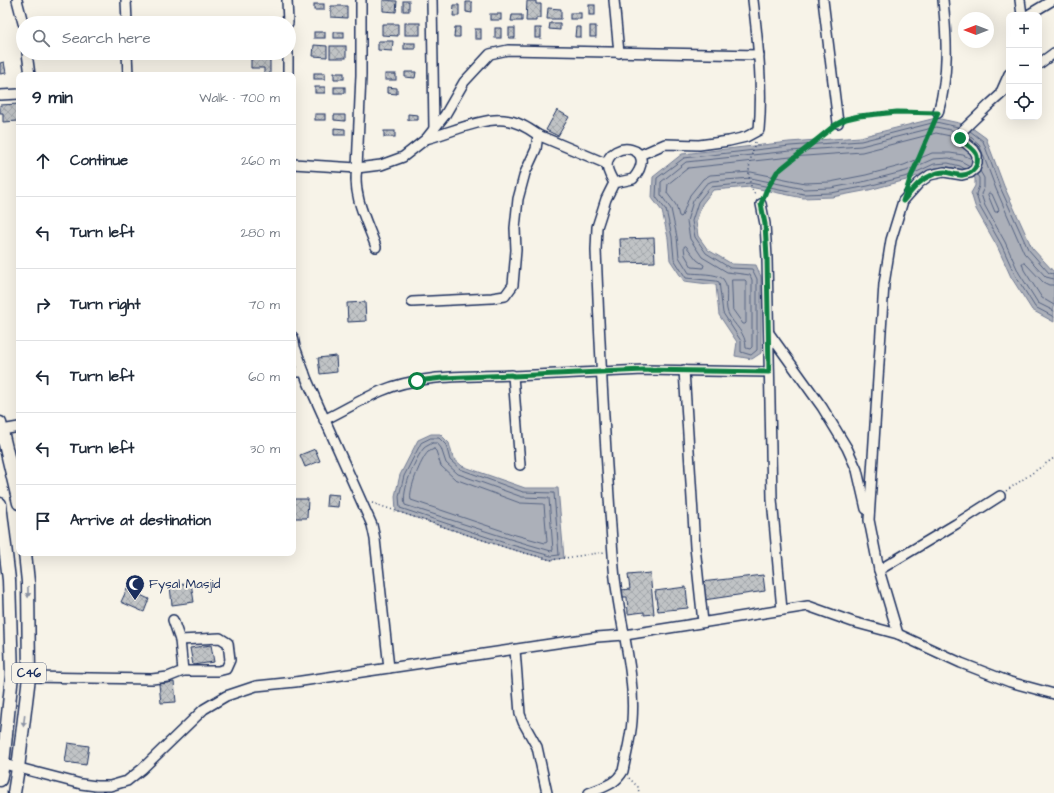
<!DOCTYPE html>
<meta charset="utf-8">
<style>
:root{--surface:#fff;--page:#f6f6f7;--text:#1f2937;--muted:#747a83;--line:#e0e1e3}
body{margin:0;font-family:"Architects Daughter",sans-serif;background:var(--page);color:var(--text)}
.controls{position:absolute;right:12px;top:12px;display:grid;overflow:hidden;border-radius:8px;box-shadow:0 4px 16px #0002}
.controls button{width:36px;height:36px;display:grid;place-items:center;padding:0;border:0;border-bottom:1px solid var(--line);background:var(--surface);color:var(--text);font:20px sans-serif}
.compass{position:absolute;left:958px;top:12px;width:36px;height:36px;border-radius:50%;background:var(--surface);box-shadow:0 4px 16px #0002;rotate:270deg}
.stop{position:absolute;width:12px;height:12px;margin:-9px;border:3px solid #0b8043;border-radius:50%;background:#fff}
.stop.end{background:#0b8043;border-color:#fff;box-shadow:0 1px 4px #0008}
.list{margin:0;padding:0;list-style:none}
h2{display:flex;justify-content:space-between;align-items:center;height:52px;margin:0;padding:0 16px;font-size:17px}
h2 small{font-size:13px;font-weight:400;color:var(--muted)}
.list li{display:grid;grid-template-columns:26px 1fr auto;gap:12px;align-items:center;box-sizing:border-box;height:72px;padding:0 16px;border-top:1px solid var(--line)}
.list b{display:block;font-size:15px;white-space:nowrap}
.list em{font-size:13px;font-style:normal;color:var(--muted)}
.icon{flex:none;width:22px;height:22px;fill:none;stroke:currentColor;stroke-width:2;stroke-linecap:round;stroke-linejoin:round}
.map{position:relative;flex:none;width:1054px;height:793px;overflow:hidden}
.search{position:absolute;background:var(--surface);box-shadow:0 4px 16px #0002;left:16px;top:16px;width:280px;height:44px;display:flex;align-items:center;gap:10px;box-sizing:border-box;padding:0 14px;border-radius:22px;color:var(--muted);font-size:15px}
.panel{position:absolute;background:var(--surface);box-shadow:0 4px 16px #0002;left:16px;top:72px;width:280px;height:484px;border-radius:8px}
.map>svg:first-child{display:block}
.water{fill:#acb0b9;stroke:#727c95}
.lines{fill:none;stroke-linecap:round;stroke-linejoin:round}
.shore{stroke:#556382;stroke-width:1}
.building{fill:url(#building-cross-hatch);stroke:#1b2f5e}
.minor-casing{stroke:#1b2f5e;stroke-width:12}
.major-casing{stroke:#1b2f5e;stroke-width:15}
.path{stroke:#1b2f5e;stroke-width:1.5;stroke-dasharray:1 3;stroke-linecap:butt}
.minor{stroke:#f7f3e8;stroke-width:9}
.major{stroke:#f7f3e8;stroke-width:12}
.oneway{fill:#8991a3}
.route{stroke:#0b8043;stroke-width:5}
.labels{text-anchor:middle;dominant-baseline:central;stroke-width:4;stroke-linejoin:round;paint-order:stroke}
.shield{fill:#f7f3e8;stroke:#5d6a87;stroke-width:1}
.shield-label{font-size:12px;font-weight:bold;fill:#1b2f5e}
.poi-label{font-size:13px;fill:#1b2f5e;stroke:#f7f3e8;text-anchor:start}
</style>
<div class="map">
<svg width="1054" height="793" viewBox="0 0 1054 793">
<defs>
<pattern id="building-cross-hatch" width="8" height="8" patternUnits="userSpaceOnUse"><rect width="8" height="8" fill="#c0c3c5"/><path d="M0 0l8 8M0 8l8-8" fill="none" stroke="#a4a8ac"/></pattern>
</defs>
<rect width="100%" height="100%" fill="#f7f3e8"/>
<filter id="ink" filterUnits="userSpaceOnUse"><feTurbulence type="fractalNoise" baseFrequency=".025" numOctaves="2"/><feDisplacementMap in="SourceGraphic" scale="8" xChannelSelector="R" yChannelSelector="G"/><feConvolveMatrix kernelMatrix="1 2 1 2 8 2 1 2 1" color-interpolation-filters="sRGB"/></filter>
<g filter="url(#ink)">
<!-- water -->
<g class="water">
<path d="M936 118 968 125 986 138 1004 186 1032 248 1054 272V322L1032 310 1011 277 997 246 976 209 971 193 975 186V178L958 169 948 167 935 168 910 179 869 190 832 197 803 198 750 187 713 190 702 204 696 222 698 236 708 250 732 264 756 265 761 277V353L752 359 735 356 737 342 719 315 716 285 684 281 670 260 668 238 662 211 652 198 653 177 682 154 789 142 860 137Z"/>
<path d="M431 434H440L449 443 453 458 462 466 525 488H558L564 558 551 560 507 548 396 511 395 496 400 475 418 440Z"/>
</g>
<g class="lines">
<!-- shore -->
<g class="shore">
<path d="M958 127 936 122 861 141 790 146 684 158 657 178 656 197 666 210 672 237 674 259 686 278 716 281 719 282 723 313 741 341V352L751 355 757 350V279L752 269 730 268 706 253 695 237 692 221 698 202 710 187 750 183 804 194 831 193 868 186 908 176 934 164 948 163 960 166 965 169"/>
<path d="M956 131 936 127 861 146 790 151 686 162 661 182V195L671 209 677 237 679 257 689 273C697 274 717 273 723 279 730 287 724 303 728 313 734 326 746 332 746 348L750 349 752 347V280L750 275 727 272 702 257 690 239 687 221 693 201 706 184 712 181 751 178 804 189 831 188 867 181 906 171 933 159 949 158 961 161 970 166"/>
<path d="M970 131 983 141 1000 187 1028 249 1049 273 1054 274"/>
<path d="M967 134 979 144 996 189 1024 253 1046 277 1054 279"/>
<path d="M955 137 936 133 862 152 791 157 688 168 668 184 667 193 676 205 679 216 681 217 682 216 690 195 703 179 710 175 751 172 805 183 830 182 866 175 904 165 932 153H950L963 155 972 159"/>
<path d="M980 171 984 178V188L981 194 985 206 1005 242 1019 273 1038 303 1054 311"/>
<path d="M977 175 979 178V186L976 194 980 207 1001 244 1015 275 1035 307 1054 317"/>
<path d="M989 193 992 194 999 210 997 212H995L988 195Z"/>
<path d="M686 246 697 260 704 265 703 268 692 267 685 255 684 247Z"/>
<path d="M732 280H745L746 281V323L745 324H743L733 310Z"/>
<path d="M1054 285H1049L1043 282 1025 263H1022L1024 270 1042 298 1054 305"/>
<path d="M431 438H439L446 445 450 460 460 469 523 492 554 493 559 555 551 556 508 544 400 508 399 496 404 476 421 443Z"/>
<path d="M432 443H437L441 448 446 463 458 474 522 497 549 498 553 550 551 551 510 539 405 505C401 492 415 458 424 448 426 446 430 445 432 443Z"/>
<path d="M434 449 436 451 441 466 455 479 520 503 544 504 547 542 545 543 512 534 411 500C408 491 421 459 428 452 430 451 432 450 434 449Z"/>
</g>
</g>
<!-- building -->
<g class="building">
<path d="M383 0 397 1 396 12 383 11Z"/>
<rect x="403" y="1" width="6" height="10"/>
<path d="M527 1H536V4H541V18H536V21H526Z"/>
<path d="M466 2H472V13L466 12Z"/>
<rect x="314" y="4" width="10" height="6"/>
<path d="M454 5H459V16H453Z"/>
<rect x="589" y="5" width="6" height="10"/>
<path d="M331 6H347V18L331 17Z"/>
<path d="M548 8 561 9V19H547Z"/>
<rect x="570" y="13" width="11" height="6"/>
<rect x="490" y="14" width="11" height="6"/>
<path d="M512 15H522V21H511Z"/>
<rect x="405" y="23" width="15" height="12"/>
<path d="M550 23H560V30L549 29Z"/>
<path d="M382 24H398V36L382 35Z"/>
<rect x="590" y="26" width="6" height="11"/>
<path d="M455 27H460V37H454Z"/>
<path d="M576 27H581V37H575Z"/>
<rect x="495" y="28" width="6" height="10"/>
<rect x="509" y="28" width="6" height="10"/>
<rect x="535" y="28" width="6" height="10"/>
<rect x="475" y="29" width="6" height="10"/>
<rect x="314" y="32" width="11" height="6"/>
<rect x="334" y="32" width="10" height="6"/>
<path d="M378 41H393L392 51 378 50Z"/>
<rect x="404" y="43" width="11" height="6"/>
<path d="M314 45 327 46V57L313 56Z"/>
<rect x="330" y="46" width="16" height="12"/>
<path d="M251 53H270V75H264V68H251Z"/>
<path d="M4 62 6 73 0 74V63Z"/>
<path d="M405 72H416L415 78 405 77Z"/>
<rect x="314" y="73" width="11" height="6"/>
<rect x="334" y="73" width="10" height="6"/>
<rect x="385" y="74" width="11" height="6"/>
<rect x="315" y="87" width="10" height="6"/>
<rect x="334" y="87" width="11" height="6"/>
<path d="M387 87 397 88V94L387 93Z"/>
<path d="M19 104V121L3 122V113H0V105Z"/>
<path d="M557 110 569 117 558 136 546 130Z"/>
<rect x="315" y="114" width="10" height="6"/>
<path d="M408 114 418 115V120H408Z"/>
<path d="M334 115H345V121L334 120Z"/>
<path d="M334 128 345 129V135H334Z"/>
<rect x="384" y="131" width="11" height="6"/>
<path d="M654 238 655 262 621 263 620 239Z"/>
<path d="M365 302 366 321 348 322 347 303Z"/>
<path d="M336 356 337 372 320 374 318 358Z"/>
<path d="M315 449 320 461 305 467 300 455Z"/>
<path d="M327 494 339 495 338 507 326 506Z"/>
<path d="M293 499H308L307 518H293Z"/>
<path d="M650 573 654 614 644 615V612L628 614 627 597H621V590L630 589 628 575Z"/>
<path d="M763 575 765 591 704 600 701 582Z"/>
<path d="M191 583 194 602 172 605 170 586Z"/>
<path d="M686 587 688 608 658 611 655 591Z"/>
<path d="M127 589 149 599 144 612 121 602Z"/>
<path d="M211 645 214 662 193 665 190 648Z"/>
<path d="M174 682 176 702 161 703 159 684Z"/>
<path d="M68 743 89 746 86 765 65 762Z"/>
</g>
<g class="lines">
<!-- minor casing -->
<g class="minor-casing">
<g id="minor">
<path d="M17 0 23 23"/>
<path d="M126 0 127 23"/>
<path d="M287 0 288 23"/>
<path d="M361 0V75L357 168C352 195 367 222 376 247"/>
<path d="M432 0 434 130"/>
<path d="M614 0 619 53"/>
<path d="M823 0 838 123"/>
<path d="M1020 0 1022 15"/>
<path d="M1028 15 1053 0"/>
<path d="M27 53 30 75"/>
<path d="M127 53 128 75"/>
<path d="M288 53V75"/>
<path d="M1039 64 1054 53"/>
<path d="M1001 92 1009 74"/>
<path d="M0 95 19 94"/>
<path d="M938 113C949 74 947 40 943 0"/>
<path d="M538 135 607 164"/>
<path d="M640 155 665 144 699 145 729 141 746 137 759 130C763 87 758 43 753 0"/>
<path d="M293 164 357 168 381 165 403 157 426 139 445 115 464 82 490 54 508 50 759 55"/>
<path d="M761 204 765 224 767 258 772 499 782 610"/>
<path d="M412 302 492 298 505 296 513 285 516 250 515 228 518 199 525 173 536 149 538 135C528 128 517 121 504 120 480 118 449 133 426 139"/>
<path d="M769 333 822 407 847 448 857 470 866 509"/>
<path d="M293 337 295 347 307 380 372 525 375 539 389 668"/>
<path d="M684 370 695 547 703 622"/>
<path d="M293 372H304"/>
<path d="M513 376 520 465"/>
<path d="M324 420C343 411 362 399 381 391 420 374 470 377 512 375L513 376 644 370 769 372"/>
<path d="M2 430 19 427"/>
<path d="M879 570 956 524 1000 496"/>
<path d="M898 634 879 570 869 520 884 284 891 240 903 201 919 183 930 175 944 172 962 175 970 173 975 169 977 163V155L974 150 962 140 960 138 961 132 989 105 1009 87"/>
<path d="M180 640 220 638 228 643 230 660 226 669 218 671H183"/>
<path d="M515 650 520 714 523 722 537 747 547 793"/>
<path d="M29 677 152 679 168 677 183 671 180 640 173 620"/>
<path d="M0 763 81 784 96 786H110L127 781 142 769 204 709 226 696 256 686 295 682 597 637 625 635 808 606 853 622 898 634 961 663 1010 682 1054 694"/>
<path d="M589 793C603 787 615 785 623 771 626 755 631 737 632 721 636 669 618 619 614 568 606 462 600 356 596 250L597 227 606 199 614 183 633 179C661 145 609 139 607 165 607 171 611 177 614 183"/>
</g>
</g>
<!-- major casing -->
<g class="major-casing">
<g id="major">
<path d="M0 423 19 503"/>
<path d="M0 504 9 580 12 675 3 764 0 780"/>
<path d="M14 793 18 768 29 677 28 582 25 553"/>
</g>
</g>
<!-- path -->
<g class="path">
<path d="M847 119C870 110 905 112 930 113"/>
<path d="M755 142C750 162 744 177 756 196"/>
<path d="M910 178 934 121"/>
<path d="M764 197 777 172 831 128"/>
<path d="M1006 491 1054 458"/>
<path d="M372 503 507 548 551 560 605 552"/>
<path d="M629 778 638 787 639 793"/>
</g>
<!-- minor -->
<use href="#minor" class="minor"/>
<!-- major -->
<use href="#major" class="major"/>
</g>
<!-- one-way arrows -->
<defs><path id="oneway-solid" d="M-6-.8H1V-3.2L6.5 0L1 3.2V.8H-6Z"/></defs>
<g class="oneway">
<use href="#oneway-solid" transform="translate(28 592) rotate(89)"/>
<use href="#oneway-solid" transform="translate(24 721) rotate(97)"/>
</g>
</g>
<g class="lines" filter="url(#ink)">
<!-- route -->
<path class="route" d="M417 381 442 378 512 375 513 376 644 370 769 372 767 258 765 224 761 204 766 191 777 172 835 125 846 119 859 116 897 112 938 113 910 179 903 201C911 192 919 180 930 176 934 174 939 172 945 172 951 173 957 176 963 175 973 174 979 166 977 156 975 148 965 145 960 138"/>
</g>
<!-- icons -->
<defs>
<g id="mosque-pin" transform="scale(1)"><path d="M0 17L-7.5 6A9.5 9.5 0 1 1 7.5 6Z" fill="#1b2f5e" stroke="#f7f3e8"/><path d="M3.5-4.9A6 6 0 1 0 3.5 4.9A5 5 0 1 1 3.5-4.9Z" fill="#fff"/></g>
</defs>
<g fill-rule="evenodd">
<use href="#mosque-pin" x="135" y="584"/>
</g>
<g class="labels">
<!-- shield labels -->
<rect class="shield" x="12" y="663" width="34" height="20" rx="3"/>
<g class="shield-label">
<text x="29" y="673">C46</text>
</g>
<!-- poi labels -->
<g class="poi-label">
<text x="149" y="584">Fysal Masjid</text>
</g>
</g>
</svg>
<div class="controls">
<button>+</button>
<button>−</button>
<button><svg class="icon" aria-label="locate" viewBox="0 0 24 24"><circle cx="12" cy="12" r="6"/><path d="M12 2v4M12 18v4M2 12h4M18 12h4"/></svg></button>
</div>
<svg class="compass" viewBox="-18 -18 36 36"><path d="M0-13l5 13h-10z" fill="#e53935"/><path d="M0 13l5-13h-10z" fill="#747a83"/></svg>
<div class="stop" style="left:417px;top:381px"></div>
<div class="stop end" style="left:960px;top:138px"></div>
<div class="search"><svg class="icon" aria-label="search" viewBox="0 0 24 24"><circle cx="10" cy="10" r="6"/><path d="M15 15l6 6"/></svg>Search here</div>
<section class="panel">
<h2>9 min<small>Walk · 700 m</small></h2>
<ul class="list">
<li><svg class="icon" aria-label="ahead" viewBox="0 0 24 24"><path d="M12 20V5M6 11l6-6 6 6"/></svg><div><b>Continue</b></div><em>260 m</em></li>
<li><svg class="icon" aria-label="left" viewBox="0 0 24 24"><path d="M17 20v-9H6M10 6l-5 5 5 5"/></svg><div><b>Turn left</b></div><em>280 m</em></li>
<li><svg class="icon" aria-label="right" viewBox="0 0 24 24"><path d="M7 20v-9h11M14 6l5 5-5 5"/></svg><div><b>Turn right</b></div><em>70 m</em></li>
<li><svg class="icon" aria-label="left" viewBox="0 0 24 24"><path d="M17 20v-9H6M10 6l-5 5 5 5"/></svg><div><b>Turn left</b></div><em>60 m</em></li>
<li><svg class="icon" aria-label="left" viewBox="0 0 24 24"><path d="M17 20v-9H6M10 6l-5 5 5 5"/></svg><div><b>Turn left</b></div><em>30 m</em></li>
<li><svg class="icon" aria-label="arrive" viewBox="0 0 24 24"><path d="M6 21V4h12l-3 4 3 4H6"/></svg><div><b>Arrive at destination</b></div></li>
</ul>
</section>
</div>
